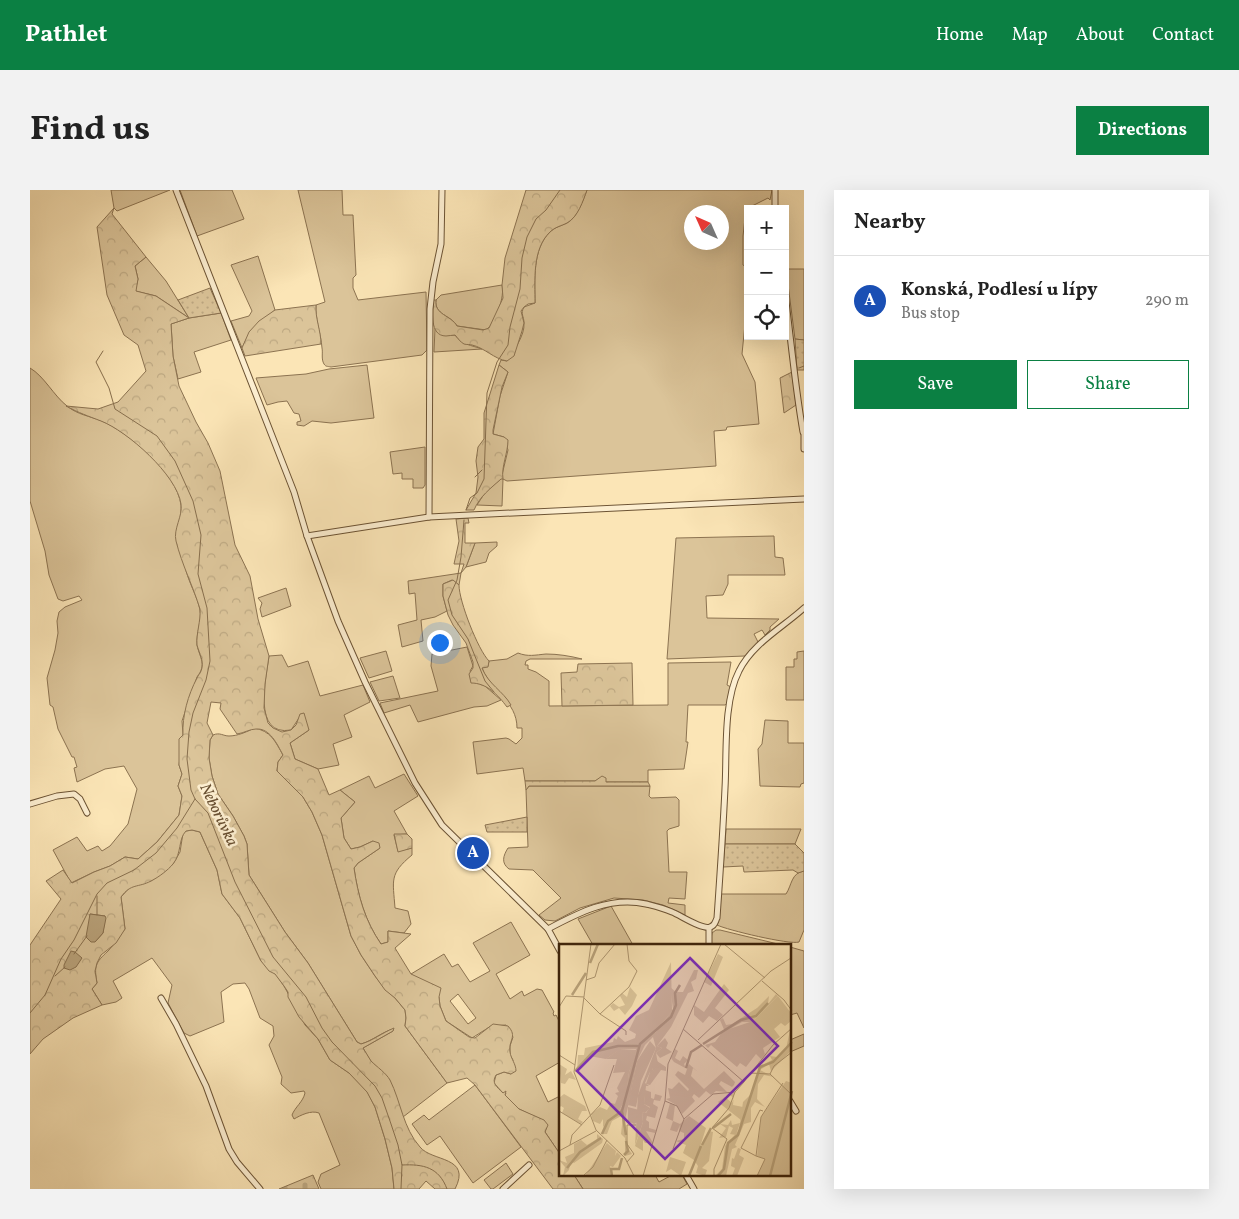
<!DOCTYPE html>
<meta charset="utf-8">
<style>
:root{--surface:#fff;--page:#f2f2f2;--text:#222;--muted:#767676;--line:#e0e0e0;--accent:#0b8043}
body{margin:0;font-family:Vollkorn,serif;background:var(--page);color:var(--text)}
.controls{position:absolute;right:15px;top:15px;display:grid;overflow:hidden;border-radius:0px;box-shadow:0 5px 20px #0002}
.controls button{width:45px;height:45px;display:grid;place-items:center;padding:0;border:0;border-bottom:1px solid var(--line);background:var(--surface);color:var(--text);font:25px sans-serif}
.compass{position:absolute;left:654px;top:15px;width:45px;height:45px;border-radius:50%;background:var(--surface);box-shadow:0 5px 20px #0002;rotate:315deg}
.you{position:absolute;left:409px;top:452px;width:18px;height:18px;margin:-12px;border:4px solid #fff;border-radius:50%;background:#1a73e8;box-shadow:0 0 0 8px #1a73e833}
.badge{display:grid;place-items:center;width:32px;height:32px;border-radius:50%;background:var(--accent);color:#fff;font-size:16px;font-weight:700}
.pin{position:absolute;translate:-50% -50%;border:2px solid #fff;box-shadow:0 1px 5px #0006}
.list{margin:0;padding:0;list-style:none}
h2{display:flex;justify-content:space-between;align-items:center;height:65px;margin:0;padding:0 20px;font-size:21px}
h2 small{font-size:16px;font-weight:400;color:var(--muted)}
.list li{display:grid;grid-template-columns:32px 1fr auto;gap:15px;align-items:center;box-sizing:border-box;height:90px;padding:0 20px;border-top:1px solid var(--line)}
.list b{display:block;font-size:19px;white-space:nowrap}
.list p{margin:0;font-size:16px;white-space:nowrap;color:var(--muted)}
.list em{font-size:16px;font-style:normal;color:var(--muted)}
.actions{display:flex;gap:10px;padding:15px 20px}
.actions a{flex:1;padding:11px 0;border:1px solid var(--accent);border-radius:0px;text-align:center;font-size:18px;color:var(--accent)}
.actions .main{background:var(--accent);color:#fff}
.icon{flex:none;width:28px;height:28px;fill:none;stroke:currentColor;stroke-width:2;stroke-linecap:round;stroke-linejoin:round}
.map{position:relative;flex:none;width:774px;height:999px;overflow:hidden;border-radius:0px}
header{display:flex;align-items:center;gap:30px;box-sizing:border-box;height:70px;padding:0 25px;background:var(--accent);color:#fff}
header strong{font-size:24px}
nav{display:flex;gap:28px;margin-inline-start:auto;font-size:18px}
.intro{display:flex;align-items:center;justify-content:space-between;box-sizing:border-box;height:120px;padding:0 30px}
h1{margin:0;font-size:35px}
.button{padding:12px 22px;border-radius:0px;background:var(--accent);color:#fff;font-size:18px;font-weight:700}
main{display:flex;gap:30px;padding:0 30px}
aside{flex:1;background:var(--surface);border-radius:0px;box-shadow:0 5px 20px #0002}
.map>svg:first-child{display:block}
.grass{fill:#dbc499;stroke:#8c7351;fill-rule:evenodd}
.forest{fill:url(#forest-crowns);stroke:#8c7351;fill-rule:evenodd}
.cemetery{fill:url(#cemetery-stones);stroke:#8c7351}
.garden{fill:url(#garden-dots);stroke:#8c7351}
.water{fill:#baa37b;stroke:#886f4d}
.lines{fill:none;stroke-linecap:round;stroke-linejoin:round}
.stream{stroke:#886f4d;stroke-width:1}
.minor-casing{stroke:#6c5334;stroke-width:7}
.minor{stroke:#fceed0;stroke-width:5}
.labels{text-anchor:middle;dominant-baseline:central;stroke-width:5;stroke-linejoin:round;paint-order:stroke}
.water-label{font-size:16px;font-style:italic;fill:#684f31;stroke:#fceed0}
.inset-river{fill:none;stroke:#baa37b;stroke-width:2.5}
.inset-road{fill:none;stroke:#af9771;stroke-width:1}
.view{fill:#7b2cbf;fill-opacity:0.15;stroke:#7b2cbf;stroke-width:2.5}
.inset-edge{fill:none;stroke:#3c2209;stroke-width:2.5}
</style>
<header>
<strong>Pathlet</strong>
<nav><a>Home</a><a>Map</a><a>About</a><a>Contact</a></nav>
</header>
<div class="intro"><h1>Find us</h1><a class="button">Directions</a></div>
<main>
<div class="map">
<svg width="774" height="999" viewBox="0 0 774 999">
<defs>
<pattern id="forest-crowns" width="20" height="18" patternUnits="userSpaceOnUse" patternTransform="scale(1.25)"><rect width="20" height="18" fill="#dbc499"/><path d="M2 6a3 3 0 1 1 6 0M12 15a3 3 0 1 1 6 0" fill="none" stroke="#bda882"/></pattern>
<pattern id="cemetery-stones" width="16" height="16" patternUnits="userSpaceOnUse" patternTransform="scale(1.25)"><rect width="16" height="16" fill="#dbc499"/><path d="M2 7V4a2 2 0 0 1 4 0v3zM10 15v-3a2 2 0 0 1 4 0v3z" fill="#bda882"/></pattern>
<pattern id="garden-dots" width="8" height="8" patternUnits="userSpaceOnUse" patternTransform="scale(1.25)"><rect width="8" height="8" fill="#dbc499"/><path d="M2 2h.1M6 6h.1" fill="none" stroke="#bda882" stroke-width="1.8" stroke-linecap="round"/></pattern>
</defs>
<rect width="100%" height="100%" fill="#fbe5b6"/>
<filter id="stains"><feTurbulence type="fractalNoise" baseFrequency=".004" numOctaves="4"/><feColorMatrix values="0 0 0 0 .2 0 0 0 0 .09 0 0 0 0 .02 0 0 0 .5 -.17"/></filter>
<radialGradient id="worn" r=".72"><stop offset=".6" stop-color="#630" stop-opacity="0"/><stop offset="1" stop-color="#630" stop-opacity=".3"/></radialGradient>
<!-- grass -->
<g class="grass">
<path d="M81 0H140L87 21 84 18Z"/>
<path d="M150 0H202L214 29 167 46Z"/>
<path d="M268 0H312L313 25H323L326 85 323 88V98L328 110 396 102 397 160 392 165 301 177C297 176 296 177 294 174 291 169 293 163 292 158 291 144 285 129 286 115L295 112Z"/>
<path d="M557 0H742L740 10 738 8 716 19 713 46V75L718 78V129L715 134 712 164 725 192 729 234 697 237 696 240 684 241 686 276 477 291 473 289 472 316 447 315 456 301 471 289 478 260 474 247 463 244 470 206 478 182 469 175 471 170 477 171C483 161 495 146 494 133 494 126 490 124 494 117L505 113C505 90 502 59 520 42 525 37 531 36 537 33 547 28 553 10 557 0ZM662 22H692V52H662Z"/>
<path d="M228 66 245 120C227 135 222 135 212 158L201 131 219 126 222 121 201 75Z"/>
<path d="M116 67 136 91 159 128 191 123 201 150 164 162 171 182 148 189 143 166 141 134 159 128 126 106 105 101 108 89 105 76Z"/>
<path d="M756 79H774V150L765 149Z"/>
<path d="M472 95C475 106 466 133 456 140L427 136C421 125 404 125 406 110L411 105Z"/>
<path d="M405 138C409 147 417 145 425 145 432 155 441 155 452 159L404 162Z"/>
<path d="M337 175 344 228 301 233 282 231 274 236 267 235V232L271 231 269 224 264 223 257 211 248 212 237 215 226 188 276 184 299 179Z"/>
<path d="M0 178C14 186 24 206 37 216 48 225 60 226 72 231 100 243 155 290 151 322 152 340 153 359 155 376 158 392 167 405 170 420 172 432 166 443 167 455 170 469 177 474 167 487L152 531 153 545 149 575 152 584 148 596 152 606 149 625 127 652 108 669 95 667 80 676 64 682 41 693 23 660 47 647 57 661 68 656 72 661 80 656 98 634 107 599 94 576 75 579 47 592 44 578 47 577 44 567H42L28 539 23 517 20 515 17 488 25 460 28 443 27 431 29 422 35 417 52 410 49 406 33 411 28 409 19 385 15 361 0 311Z"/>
<path d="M395 257V295L393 298H383V289H372V283L363 284 360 262Z"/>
<path d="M744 346 745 367 753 368 755 385H698V394L693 405 676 406 677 428 749 429 740 437V440L735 445 732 440 724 444 728 452 715 466 637 469 646 348Z"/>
<path d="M467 352V356L459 363 456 372 436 377 445 353Z"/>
<path d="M431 383 429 395 422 390 413 394V406L417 421 405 427 391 430 393 451 372 457 368 435 387 430 385 403 379 404 378 391Z"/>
<path d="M256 398 261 416 232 427 230 419 232 413 228 408Z"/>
<path d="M437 457 443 476 440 481 447 493 455 496 471 510 457 516 444 517 388 532 380 515 354 523 350 513 408 501 401 476 402 464Z"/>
<path d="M356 461 362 481 339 488 330 468Z"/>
<path d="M774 461V510H756V477H764V469H767V462Z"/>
<path d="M488 463C498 467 505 465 516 464 528 464 540 466 552 469H500L496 471 495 475H498V479L506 482 519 491V516L638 515V473L701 472 697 495 701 497 698 513 695 515H658L656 552H658L654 579 618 580V592H576L569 589 565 591H495L493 578 447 584 443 552 476 548 479 549 486 554 492 548V538H487C487 511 461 501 452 478L458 476 459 471 477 469Z"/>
<path d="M252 465 258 477 278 471 290 506 333 495 340 512 314 525 322 547 303 554 309 575 288 579 265 569 260 553 279 540 269 528 261 540C222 547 236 488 239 466Z"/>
<path d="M363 486 370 508 349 511 340 492Z"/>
<path d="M735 530 758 531V553H774V593L771 594 770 597 730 596 728 559 732 554Z"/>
<path d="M224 538C241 541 245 551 253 565L248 572 247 581 273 607 282 622 292 645 321 746 331 765 345 786 355 799 365 808 375 820 376 828 375 836 417 893 373 927 359 889 340 870 333 858 363 841V839C352 842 342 851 331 854L327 852 278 773 255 742 219 685 217 654 214 646 203 626 188 604 182 586 179 568 180 550 183 545C190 542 193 546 199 546 207 546 217 542 224 538Z"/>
<path d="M374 584 388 606 364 621 377 644 364 645 368 661 382 658V665C359 684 363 690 365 718L378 721 381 734 374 743 358 741V752L351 754C335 731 328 706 324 678L328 673 350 658 343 651 330 657 321 659 314 648 311 628 325 612 310 600 339 586 345 598Z"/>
<path d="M499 596H620L619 606 621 608 646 607 649 610V636L639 639 637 641 639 682H657L655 709 639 708 638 713 655 715V725L633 715 613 710 584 708 550 718 525 731 515 730 509 725 531 708 503 680 479 679C471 673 473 666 478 658L498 657 496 600Z"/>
<path d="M696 639H771L765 654H695Z"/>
<path d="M162 640 170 642 187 680 192 704 210 728 231 771 245 783 254 796 275 835 288 849 300 870 319 883 337 901 345 917 355 949 362 978 364 999H291L288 992 291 984 310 975 289 923C281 920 271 925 264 929L262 925C265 917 273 912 275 903L274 901 261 903 251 894 252 887 239 855 244 846 243 836 230 828 219 799 215 793 203 794 191 802 194 832 160 846 154 843 138 813 142 795 122 768 83 791 92 808 86 812 72 815 62 799 67 793C64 776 65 773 78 761 84 755 89 746 95 739L91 707 101 696 121 691 143 674 150 662 153 643 156 641Z"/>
<path d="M774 681V740L769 752C760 755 697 740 687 735L689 729 691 704H756C762 695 761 683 774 681Z"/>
<path d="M581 716 603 755H563L548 729Z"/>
<path d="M481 732 500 765 466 784 480 809 492 801 494 806 507 799 512 800 524 822 523 823 524 826 526 825 530 833V872L506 886 518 912 530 906V964L515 942 516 938 510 929 489 919 475 905 476 903H473L464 893 466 885 474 882 481 884 483 870 480 865V856L483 847 476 835 461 836 442 848 416 831 410 816 409 807 381 784 414 764 422 777 428 774 440 792 460 781 443 753ZM428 804 446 828 438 834 420 811Z"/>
<path d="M686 740H690L752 755H680L682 743Z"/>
<path d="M760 757 774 761V838L767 823 760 825Z"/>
<path d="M774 844V856L760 862V850Z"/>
<path d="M445 895 491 957 443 993 410 946 397 955 382 934 394 925 399 930Z"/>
<path d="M476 973 483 984 463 999H461L454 990Z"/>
<path d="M544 985H625L629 992 642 985H652L657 994 649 999H553Z"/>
</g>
<!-- forest -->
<g class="forest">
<path d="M496 0H557C553 11 548 27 537 33 531 36 525 37 520 42 502 59 505 91 505 113L498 114 494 117 491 121 494 133 492 141 484 166 477 171C464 169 455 158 442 155 440 154 437 155 434 154 430 152 428 148 425 145 422 145 419 146 416 146 399 146 403 121 403 110H406C404 125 421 125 427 136L453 140 459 138 473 108 472 95 475 68Z"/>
<path d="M84 18 82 24 116 67 105 76 108 89 106 101 126 106 159 128 141 134 143 166 149 196 166 232 178 253 190 281 205 355 220 386 228 429 239 466 235 494 234 518 238 533 243 538 252 542 261 540 266 535 270 524 274 523 279 540 260 553 265 569 288 579 299 605 310 600 325 612 311 628 314 648 321 659 330 657 343 651 349 653 350 658 328 673 324 678C328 706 335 731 351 754L358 752V741L381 744 365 758 381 784 411 798 409 807 410 816 416 831 439 847 445 848 463 834 478 836C488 847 478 850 480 862 481 869 486 874 486 881L481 884 474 882 466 885C461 893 467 897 473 903L476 901 475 905 489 919 514 930 518 935 515 942 530 964V985H544L553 999H523L445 895 437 888 417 893 375 836 376 828 375 820 365 808 355 800 345 786 331 765 321 746 292 645 282 622 273 607 247 581 248 572 253 565C247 554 240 538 226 539 220 539 214 543 207 544L190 519 191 513 181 512 177 533 183 545 180 550 179 568 182 586 188 604 203 626 214 646 217 654 219 685 255 742 278 773 327 852 331 854C342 851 352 843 364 838L363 841 333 858C336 862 338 867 341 871 347 877 356 883 360 890 371 912 373 938 390 957 402 972 442 966 425 999H405L396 991 389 999H364L362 978 355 949 345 917 337 902 319 883 300 870 288 849 269 827 258 807V802L254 796 245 784 239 781 231 771 210 728 192 704 187 680 170 642 162 640 156 641C148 649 152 663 143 674 138 680 129 687 121 691 108 698 101 693 91 707L95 739 86 753 71 765 67 773 65 781 67 793 62 799 72 815 43 828 13 849 0 864V755L31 709 16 691 33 680 42 693 64 682 80 676 95 667 108 669 127 652 149 625 152 606 148 596 152 584 149 575V549L153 545C152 526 158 505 167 488 168 485 170 484 171 481 175 472 169 463 167 455 166 443 171 431 170 419 163 396 152 375 146 351 143 339 153 326 151 314 147 285 97 241 71 231 58 226 49 223 36 216L68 219 88 212 116 181 108 155 94 145 77 105 67 37ZM60 724 75 726 73 743 65 752Z"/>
<path d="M286 115C285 128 291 141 291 154L215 166 212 158 219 142 229 131 245 120Z"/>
<path d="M469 175 478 182 472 197 463 240V244L474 247 478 250C478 263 471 277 473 289H471C460 299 450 306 444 320H436L446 303 448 287 446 271 448 257 454 249V223Z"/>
<path d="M762 182 766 215 754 223 750 188Z"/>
<path d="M438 328 439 333H435V353H445L436 377 431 383 434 374H424L429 351 426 329Z"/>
<path d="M423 390 429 395C429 411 448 460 459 471L458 477 452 478C458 494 473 501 481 515L477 517C468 505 457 493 441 493L439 484 443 478V472L436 453 423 435 418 425 413 406V394Z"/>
<path d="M602 473 603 515 532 516 531 483 547 482 548 474Z"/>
<path d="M572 586 576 588V592H618L620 596H499L496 600 495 591H565Z"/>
<path d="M364 644H377L382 649V658L368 662Z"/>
</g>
<!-- cemetery -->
<path class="cemetery" d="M283 985 289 999H249Z"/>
<!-- garden -->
<g class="garden">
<path d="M180 98 191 123 159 128 148 110Z"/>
<path d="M765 149 774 150V180H767Z"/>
<path d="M497 627V642H457L455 635Z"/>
<path d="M695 654H765L774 663V681L768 683 763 680 714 682 713 676 693 677Z"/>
</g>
<!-- water -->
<g class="water">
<path d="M60 724 75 726 76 728 73 743 65 752H61L56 747Z"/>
<path d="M41 761 45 762 52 768 46 777 40 780 34 778V775Z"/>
</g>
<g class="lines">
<!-- stream -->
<g class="stream">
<path d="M73 161 66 172 79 198 85 219 127 246 145 271 163 311 171 345 168 384 177 418 180 471 176 490 163 523 159 542 157 569 161 600 165 609 178 623 205 692 243 767 276 807 292 838 302 852 345 896 352 908 361 934 368 955 372 975C393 974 409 977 417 999"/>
<path d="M769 178 774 176"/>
<path d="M445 287 452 280"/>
<path d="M436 320 440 308 447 303 454 289 457 203 467 172 478 155 480 137 490 99 492 68 497 47 506 29 516 20 530 0"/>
<path d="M434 330 431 367 427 390 418 410 422 425 438 449 455 491 464 502"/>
<path d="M67 725V706"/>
<path d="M44 764 57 746"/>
<path d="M25 786 35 777"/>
<path d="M0 823 15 805 31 769 44 750 67 704 77 693 104 680 126 663 147 638 165 609"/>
<path d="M371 999 372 975"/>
</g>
<!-- minor casing -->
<g class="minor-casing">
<g id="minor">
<path d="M146 0 264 302 277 346 308 431 335 492 385 593 412 635 518 739 530 761"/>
<path d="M745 19V0"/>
<path d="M755 104C761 150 765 196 773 242"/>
<path d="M774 241V259"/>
<path d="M399 327 400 119 403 92 411 54 412 0"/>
<path d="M277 346 399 327 774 309"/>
<path d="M0 614 27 606 44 604 50 609 57 623"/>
<path d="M518 739C548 723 580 706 616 714 624 716 633 718 642 722 650 725 672 740 680 737 685 736 685 732 687 728 690 685 693 642 695 598 697 564 693 512 709 481 722 454 752 438 774 418"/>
<path d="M679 755V738"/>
<path d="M131 808 146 834 176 896 199 959 207 972 230 999"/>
<path d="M760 911 766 921"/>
<path d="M656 985 664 999"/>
<path d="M473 999 499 975"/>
</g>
</g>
<!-- minor -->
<use href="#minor" class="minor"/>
</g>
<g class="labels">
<!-- water labels -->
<g class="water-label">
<text transform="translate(188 625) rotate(64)">Neborůvka</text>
</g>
</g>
<!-- overview -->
<g transform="translate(529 754)">
<rect width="232" height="232" fill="#fbe5b6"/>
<path d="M159 10 164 13 152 42 145 38ZM112 18 113 67 97 87 77 102H68L57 97 59 92 66 98 76 94 77 90 70 86 77 72 90 66ZM165 40 170 46 156 64 164 71 158 77 150 72 144 79 135 71V61L145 68ZM71 43 78 51 73 62 66 71 60 64 55 67 51 62 54 59 60 63 66 61 61 52 63 49 68 53ZM219 52 232 69V77L226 82 222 79 215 85 221 93 204 104 206 110 202 115 197 110 187 123 181 119 178 123 152 101 149 104 146 101 156 98 164 87 194 77ZM106 94 109 99 107 104 113 108 101 114 97 109 103 104 98 102ZM91 97 97 104 82 137 77 163 69 161 78 117ZM61 105 78 106 70 128 67 154 59 169 44 183V175L41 180 34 177 32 170 41 163 48 166 52 159 56 160 59 152 56 149 60 148 58 144 66 128 54 129 58 115H47ZM116 105 119 107 116 114 121 117 124 112 129 116 125 120 127 125 130 120 139 128 134 124 132 132 145 145 165 127 176 138 175 141 173 143 162 137 160 140 168 148 157 147 152 151 147 147 140 154 135 150 133 153 136 157 123 170 117 161 107 155 111 154 109 144 113 145 120 138 129 147 130 145 116 131 119 127 126 131 128 125 115 118 112 114ZM98 117 107 123V127L102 126 91 141 87 140 91 128H96L93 125ZM0 120 8 125 6 131 12 127 17 136 10 134 6 140 2 139ZM86 146 92 148V154L95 155 96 150 103 152 101 157 95 156 94 160 99 163 96 174 88 172 87 176 90 178V184L97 186 96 189 87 187 94 199H86L84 196V207L76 202 84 178 83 168 87 169 91 163 85 160ZM175 149 174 161 184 163 182 176 159 158 166 153 173 159 175 154 169 150ZM5 150 26 162 28 167H23L19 175 24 178 22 180 3 169 5 164 2 162 0 164V154ZM111 159 116 161 114 177 121 180 130 172 147 184 141 203 150 187 154 188 150 217 143 224 148 226 146 232 137 229 139 222 135 216 124 209 127 201 117 197 125 195V189L120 187 121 181 118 188 111 186 114 177 107 174ZM69 163 80 166 79 178 75 180 69 177ZM172 176 173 181 181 179 177 191 171 190 174 184 170 182 167 193 160 194 167 184 161 180 169 181ZM48 199 57 207 56 212 58 208 62 212 54 223 51 222 52 232H26ZM179 204 182 205 180 211 185 214 178 232H173L176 224 172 222 173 214 175 215ZM111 213 127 218 122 232 112 225 107 228Z" fill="#dbc499"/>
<path d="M135 26H139L137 35 132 38 135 47 129 49 112 83 98 102 103 104 97 109 99 120 93 125 97 128H91L86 139 90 142H87L85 160 91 164 86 169 83 168 84 178 76 201 79 151 97 104 94 93 86 101 78 117 72 148 77 150 72 149 66 176 68 203 73 210 66 212V194L62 190 64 171 53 177 48 190H42L47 177 59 169 66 157 70 128 77 105H62L47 115 30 112 18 126 19 111H25L26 104 54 98 55 94 68 102H77L97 88 114 65 111 43 117 48H124ZM217 50 219 52 193 78H183L166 88 161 76 164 74 167 81 173 80 198 64 210 52 209 60ZM231 86 232 107 212 127 210 120 201 126 215 133 205 131 199 140 198 155 206 163 196 158 192 164V178L185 180 176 201 178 203 173 205 167 232H156L163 225 166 202 180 186 184 158 193 149 201 122 213 116 211 112 218 113 227 105ZM227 137 233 139 232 232H198L206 215 198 212 202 173ZM38 190 44 195 43 199 15 219 12 217 10 226 4 232 6 223 0 216 8 219 6 213 15 209V200L22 196 28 201 38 195Z" fill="#dbc499"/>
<path class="inset-river" d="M31 19 39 0M13 51 27 29M144 100 182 76 197 72 209 59M127 124 132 108 143 101M16 127 34 108 59 102H80M154 184 172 170M43 190 49 177 63 167M67 191 63 167 81 100 112 73 117 61 116 49 121 41M143 201 152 184M65 211 69 207 67 197M8 224 21 208 42 194M53 232 52 225H60L63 214M130 232 142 202M159 232 165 225 169 199 179 191 201 123 214 118 233 98M211 232 233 147"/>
<path class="inset-road" d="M32 0 15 128 37 186 66 214 75 232M165 0 206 34M27 36 36 33 40 19 56 0M203 37 225 56 233 67M25 54 41 70 70 43 78 27 70 17 68 0M0 63 7 52 25 53M41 70 67 87V91M124 85 185 138 191 129 211 130 233 151M139 96 212 27 232 14M0 111 16 121M192 129 214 101 233 84M211 130 215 122 233 108M106 157 118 162 125 175 154 150 176 148 185 138M0 167 23 181M11 201 13 191 41 161 55 121M114 205 125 175M0 207 37 187M197 212 182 204 201 166 204 167M68 218 75 210 68 200V181H77M24 232 34 223 48 196M84 232 106 157 109 120 162 0M155 232V225L168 195 153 184 170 164 176 148M198 232 206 215 197 212 202 173 224 139"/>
<path class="view" d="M131 14 219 102 106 215 18 127Z"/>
<rect width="232" height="232" class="inset-edge"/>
</g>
<rect width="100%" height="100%" filter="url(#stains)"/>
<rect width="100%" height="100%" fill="url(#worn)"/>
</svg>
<div class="controls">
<button>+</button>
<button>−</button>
<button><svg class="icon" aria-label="locate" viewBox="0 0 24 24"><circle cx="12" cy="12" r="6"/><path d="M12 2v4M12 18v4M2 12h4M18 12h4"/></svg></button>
</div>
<svg class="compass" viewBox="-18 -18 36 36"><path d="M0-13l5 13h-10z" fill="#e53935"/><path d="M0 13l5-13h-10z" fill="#767676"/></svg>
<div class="you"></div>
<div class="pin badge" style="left:443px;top:663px;background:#1a4fb4">A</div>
</div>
<aside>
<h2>Nearby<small></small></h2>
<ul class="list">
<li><span class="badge" style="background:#1a4fb4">A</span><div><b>Konská, Podlesí u lípy</b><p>Bus stop</p></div><em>290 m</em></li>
</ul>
<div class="actions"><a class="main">Save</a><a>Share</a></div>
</aside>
</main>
